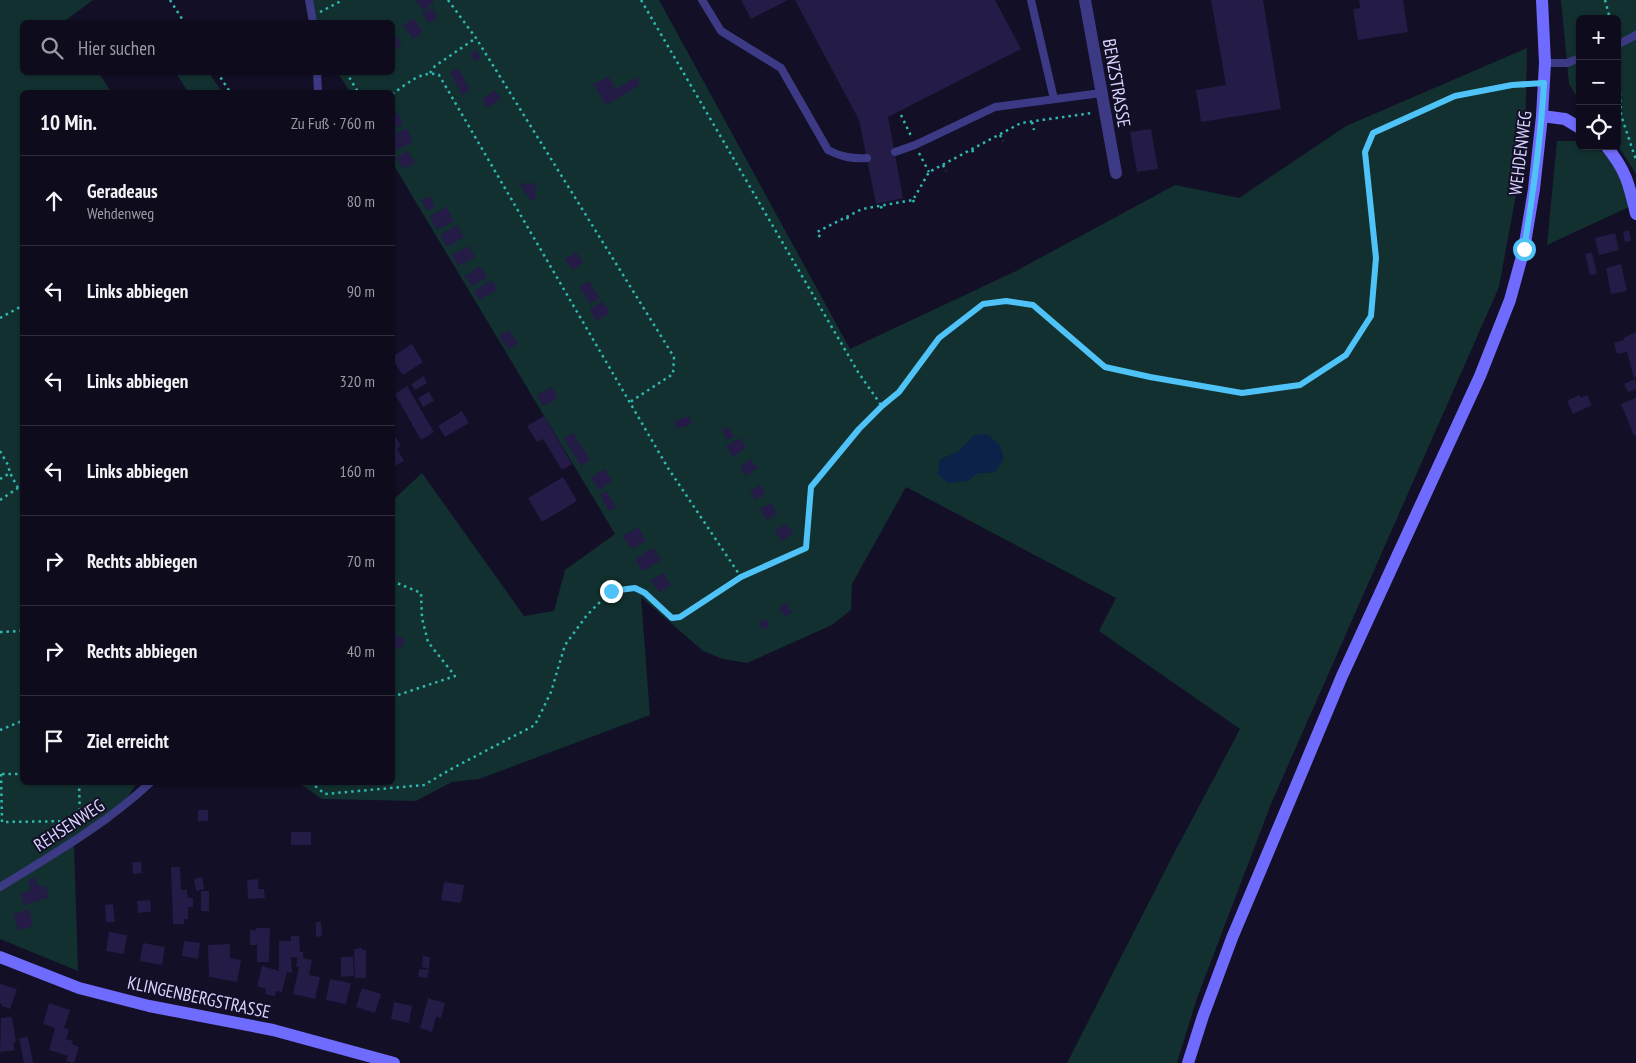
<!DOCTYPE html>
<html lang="de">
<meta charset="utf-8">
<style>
:root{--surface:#0e0b1c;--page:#171425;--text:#f1f3f6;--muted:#9b9ba3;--line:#2e2b3b}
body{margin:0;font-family:"PT Sans Narrow",sans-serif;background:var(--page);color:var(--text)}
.controls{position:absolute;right:15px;top:15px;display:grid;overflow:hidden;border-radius:8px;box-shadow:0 1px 4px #0004}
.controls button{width:45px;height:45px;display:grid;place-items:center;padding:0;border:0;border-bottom:1px solid var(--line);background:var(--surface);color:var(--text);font:25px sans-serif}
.stop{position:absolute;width:15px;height:15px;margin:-11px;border:4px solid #4fc3f7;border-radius:50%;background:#fff}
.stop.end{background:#4fc3f7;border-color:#fff;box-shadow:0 1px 5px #0008}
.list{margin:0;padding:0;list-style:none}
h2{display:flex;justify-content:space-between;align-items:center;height:65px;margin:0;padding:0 20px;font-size:21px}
h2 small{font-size:16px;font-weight:400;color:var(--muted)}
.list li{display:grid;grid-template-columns:32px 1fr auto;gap:15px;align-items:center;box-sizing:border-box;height:90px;padding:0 20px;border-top:1px solid var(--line)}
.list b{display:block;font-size:19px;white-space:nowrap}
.list p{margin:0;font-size:16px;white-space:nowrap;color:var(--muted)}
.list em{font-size:16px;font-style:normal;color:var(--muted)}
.icon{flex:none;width:28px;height:28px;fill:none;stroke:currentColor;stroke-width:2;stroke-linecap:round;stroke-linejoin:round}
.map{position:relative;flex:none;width:1636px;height:1063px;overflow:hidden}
.search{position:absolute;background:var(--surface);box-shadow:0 1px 4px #0004;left:20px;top:20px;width:375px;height:55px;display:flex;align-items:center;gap:12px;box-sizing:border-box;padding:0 18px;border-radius:8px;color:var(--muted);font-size:19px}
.panel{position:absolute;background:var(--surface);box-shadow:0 1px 4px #0004;left:20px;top:90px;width:375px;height:695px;border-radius:8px}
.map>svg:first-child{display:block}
.green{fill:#12302f;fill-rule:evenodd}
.water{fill:#0c2248}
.building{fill:#241b47}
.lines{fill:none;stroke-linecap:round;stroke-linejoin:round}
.path{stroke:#2fb8b0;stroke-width:2.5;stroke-dasharray:2.5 4;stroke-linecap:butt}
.lane{stroke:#3d3a85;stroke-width:8}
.street{stroke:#3d3a85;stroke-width:12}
.secondary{stroke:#6f6bff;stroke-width:12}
.route{stroke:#4fc3f7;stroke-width:6}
.labels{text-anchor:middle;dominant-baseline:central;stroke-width:4;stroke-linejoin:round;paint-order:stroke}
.street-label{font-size:18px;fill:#d9d4ff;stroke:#130f26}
</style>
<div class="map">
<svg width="1636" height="1063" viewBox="0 0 1636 1063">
<rect width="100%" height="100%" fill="#130f26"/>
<!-- green -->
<g class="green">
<path d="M0 0H93L66 20 67 22H22V72L99 73 111 92H22V782L137 783 111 821 74 846 78 971 0 939Z"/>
<path d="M312 0H659L850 349 1016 271 1175 185 1239 198 1346 126 1527 48 1525 146 1499 287 1271 804 1197 998 1177 1063H1067L1171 859 1240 729 1099 631 1116 598 906 487 852 584 851 610 832 625 747 663 723 659 703 651 641 597 650 715 479 779 452 782 416 801 322 799 299 783 392 782 393 500 422 473 524 616 554 611 565 570 615 534 393 164 392 92H350L338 73 392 72V22H316ZM958 452 995 472 977 473 967 481 940 460Z"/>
<path d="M1561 0H1636V174L1617 144V19H1580V102L1569 84Z"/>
<path d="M176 73H209L222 92H188Z"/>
<path d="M1557 141H1580V146C1583 146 1588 146 1592 147 1615 153 1624 187 1629 207L1547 245Z"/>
</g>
<!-- water -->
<path class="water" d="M987 434 1000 445 1004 459 995 472 978 473 968 481 948 483 937 474 940 460 958 452 974 435Z"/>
<!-- building -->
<g class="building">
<path d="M417 0H432L434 3 423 11 416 1Z"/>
<path d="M741 0H788L751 19Z"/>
<path d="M795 0H995L1021 49 888 117 903 198 876 204 859 120Z"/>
<path d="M1211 0H1263L1281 109 1201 122 1196 90 1226 85Z"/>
<path d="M1359 0H1403L1408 32 1358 40 1353 9 1360 8Z"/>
<path d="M432 8 438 17 428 23 422 14Z"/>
<path d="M414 18 423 32 413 39 403 25Z"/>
<path d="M395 35 402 46 392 52V37Z"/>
<path d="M476 50 481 57 475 62 470 55Z"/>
<path d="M458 68 470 90 462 95 450 72Z"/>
<path d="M608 76 616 89 636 77 640 85 606 105 593 84Z"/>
<path d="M495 90 501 99 487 108 482 99Z"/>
<path d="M397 112 403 124 392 129V114Z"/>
<path d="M407 128 413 142 392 152V135Z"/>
<path d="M1151 129 1158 169 1137 172 1130 132Z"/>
<path d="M407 151 415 162 404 169 396 158Z"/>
<path d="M525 182 527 185 532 182 537 190 534 192 537 197 531 201 520 185Z"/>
<path d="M430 196 435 207 427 211 421 200Z"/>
<path d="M447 207 454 221 437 230 430 216Z"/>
<path d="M457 225 464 237 447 247 440 235Z"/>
<path d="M1629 230 1631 241 1625 242 1623 232Z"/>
<path d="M1615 233 1619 250 1599 255 1595 238Z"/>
<path d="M469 246 475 257 458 266 452 255Z"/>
<path d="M576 252 583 263 572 270 565 259Z"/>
<path d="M1592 253 1597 274 1590 275 1585 254Z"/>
<path d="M1621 264 1627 291 1611 294 1606 268Z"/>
<path d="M480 266 487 277 472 286 465 276Z"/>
<path d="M492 280 497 290 479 300 474 291Z"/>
<path d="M589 281 600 298 590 304 579 287Z"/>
<path d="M603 301 610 313 596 321 590 309Z"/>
<path d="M509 330 518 343 508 349 499 336Z"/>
<path d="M1636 332V377L1634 378 1627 352 1617 354 1614 343 1624 340 1623 338Z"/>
<path d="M412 344 423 362 403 375 392 359V357Z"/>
<path d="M424 376 427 383 415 390 411 384Z"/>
<path d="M1635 379 1636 389 1628 392 1624 384Z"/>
<path d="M407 386 434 432 421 440 395 394Z"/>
<path d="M552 387 558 398 543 406 537 395Z"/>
<path d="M429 392 434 401 423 407 418 398Z"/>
<path d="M1579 395 1581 398 1587 395 1592 405 1573 414 1567 401Z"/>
<path d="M1636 398V435L1634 436 1621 404Z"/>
<path d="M462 411 469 423 445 437 438 426Z"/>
<path d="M544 416 572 464 562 470 543 439 537 442 527 426Z"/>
<path d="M689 416 692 424 677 429 674 421Z"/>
<path d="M728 427 734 436 728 440 722 430Z"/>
<path d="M392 431 401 446 397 449 404 461 392 467Z"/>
<path d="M573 433 590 460 581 466 564 439Z"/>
<path d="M740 438 746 448 732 457 726 446Z"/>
<path d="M751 459 757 468 746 476 740 467Z"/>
<path d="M604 469 612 481 599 490 591 478Z"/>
<path d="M563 477 577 501 542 522 528 498Z"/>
<path d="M760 485 766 493 756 500 750 491Z"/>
<path d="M607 491 616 507 609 511 600 495Z"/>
<path d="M771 503 777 514 766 520 760 509Z"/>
<path d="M787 524 793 534 781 541 775 530Z"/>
<path d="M638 527 646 541 631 549 623 536Z"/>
<path d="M654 548 661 560 642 571 635 559Z"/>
<path d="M663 573 671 585 659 592 651 580Z"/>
<path d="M786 603 792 612 785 617 779 608Z"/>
<path d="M766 619 770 626 762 630 758 623Z"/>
<path d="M392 634 405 639 401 649 392 646Z"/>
<rect x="198" y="810" width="10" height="11"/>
<rect x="291" y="832" width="20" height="13"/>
<path d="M132 862H141L142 873 133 874Z"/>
<path d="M171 867H180L181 890H187L188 898H193V907H188V919H184V924H173Z"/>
<path d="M202 877 204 889 196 891 194 879Z"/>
<path d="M35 878 39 887 45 885 49 897 24 905 20 893 31 890 28 880Z"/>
<path d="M258 879V889H264L265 898 248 899 247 880Z"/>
<path d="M444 882 464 885 461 903 441 900Z"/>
<rect x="201" y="891" width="8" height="20"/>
<path d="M150 900 151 912 138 913 137 901Z"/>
<path d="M113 904 115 922H106L105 905Z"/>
<path d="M29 909 33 926 18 930 13 914Z"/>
<path d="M316 922H321L322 936 316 937Z"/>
<path d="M256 928H270L269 962H257V945H250V930H257Z"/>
<path d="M109 932 127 935 124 954 106 951Z"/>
<path d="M291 936H299L300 952H303V958L312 960 309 975 320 977 315 999 293 994 299 967 296 966 298 958 291 957 292 973 287 972 282 992 276 991 275 996 265 994 266 989 257 986 262 966 279 971V941H291Z"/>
<path d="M184 941 200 943 198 959 182 956Z"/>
<path d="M143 943 165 947 162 965 140 961Z"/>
<path d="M230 944V958L241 960 237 982 209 977 208 945Z"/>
<path d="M362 948V950H366V978H355L354 949Z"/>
<path d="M423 956 430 957 429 969 422 967Z"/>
<path d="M341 957H353L354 976 341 977Z"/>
<path d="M419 969 429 970 427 978 418 977Z"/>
<path d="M330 979 351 983 346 1004 326 1000Z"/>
<path d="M0 984 17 989 10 1009 2 1006V1004L0 1003Z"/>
<path d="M362 988 381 994 375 1013 356 1007Z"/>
<path d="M428 998 445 1003 441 1018 436 1017 432 1032 420 1028Z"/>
<path d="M394 1002 412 1006 409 1023 391 1019Z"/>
<path d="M49 1003 70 1010 64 1028 69 1030 66 1039 73 1041 72 1044 79 1047 74 1063 66 1061 68 1056 49 1050 55 1028 43 1024Z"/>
<path d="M12 1017 16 1042 13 1043 15 1050 0 1052 1 1018Z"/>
<path d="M28 1037 33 1063H24L19 1038Z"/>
</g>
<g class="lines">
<!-- path -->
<g class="path">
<path d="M170 0 184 22"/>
<path d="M448 0 476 38 674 357 673 374 630 402"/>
<path d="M641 0 858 372 881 405"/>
<path d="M1605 0 1610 19"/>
<path d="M320 12 343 0"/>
<path d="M1618 54 1621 115 1636 160"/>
<path d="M217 72 230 92"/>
<path d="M346 72 358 92"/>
<path d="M430 73 435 66 476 38"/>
<path d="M392 94C406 85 422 69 439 75L668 468 741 577"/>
<path d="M901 115 911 136"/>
<path d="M1032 122 1034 130"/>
<path d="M1000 135 1003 141"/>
<path d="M972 150 975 155"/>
<path d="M919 153 929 172"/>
<path d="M943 165 946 171"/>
<path d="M913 200 915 205"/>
<path d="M881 206 882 212"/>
<path d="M847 217 849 222"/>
<path d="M820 237 817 232 862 209 913 200 929 172 1021 123 1092 113"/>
<path d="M0 318 22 306"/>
<path d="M0 451 8 465 10 473"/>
<path d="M0 479 10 473 18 488 22 490"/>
<path d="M0 500 18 488"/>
<path d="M392 581 421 593 422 618 428 642 455 676 392 697"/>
<path d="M0 632 22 631"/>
<path d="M0 730 22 721"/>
<path d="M1 774 2 822 80 821"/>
<path d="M2 774H22"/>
<path d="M79 782 80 821H82"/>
<path d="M310 782 325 794 424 785 453 768 535 725 551 692 565 645 587 615 611 591 635 588 645 593 673 618 680 617 741 577 806 548 811 487 859 429 882 406 899 391 939 338 983 304 1005 301 1033 305 1105 367 1150 377 1242 393 1300 385 1346 355 1371 316 1376 258 1365 152 1373 133 1455 97 1512 85 1533 84"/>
</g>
<!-- lane -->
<g class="lane">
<path d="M309 0 313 22"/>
<path d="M702 0 721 31 781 68 828 150C842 157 852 159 867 158"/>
<path d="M1031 0 1054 99"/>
<path d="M1617 45 1636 35"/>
<path d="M1545 63H1567L1580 58"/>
<path d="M317 72 318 92"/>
<path d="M895 152 915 145 995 107 1101 93"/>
<path d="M0 887C52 855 106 824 151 782"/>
</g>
<!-- street -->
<path class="street" d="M1085 0 1116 173"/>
<!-- secondary -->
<g class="secondary">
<path d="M1542 116 1565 119 1580 128"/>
<path d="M1606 146C1626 170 1629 184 1636 214"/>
<path d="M0 957 79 988 149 1006 273 1030 394 1063"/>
<path d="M1188 1063 1203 1016 1232 938 1288 805 1342 676 1480 376 1510 300 1524 249 1534 189 1542 116 1545 63 1542 0"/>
</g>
</g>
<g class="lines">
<!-- route -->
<path class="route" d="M611 591 635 588 645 593 672 618 680 617 741 577 806 548 811 487 859 429 882 406 899 392 939 338 983 304 1006 301 1033 305 1105 367 1150 377 1242 393 1300 385 1346 355 1371 316 1376 258 1365 152 1373 133 1455 96 1512 85 1544 83C1541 139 1533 194 1524 249"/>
</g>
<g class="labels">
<!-- street labels -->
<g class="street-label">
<text transform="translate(1117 83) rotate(80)">BENZSTRASSE</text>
<text transform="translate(1520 153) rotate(-83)">WEHDENWEG</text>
<text transform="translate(69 825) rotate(-33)">REHSENWEG</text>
<text transform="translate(199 997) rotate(12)">KLINGENBERGSTRASSE</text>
</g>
</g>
</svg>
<div class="controls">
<button>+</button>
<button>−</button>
<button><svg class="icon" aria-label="locate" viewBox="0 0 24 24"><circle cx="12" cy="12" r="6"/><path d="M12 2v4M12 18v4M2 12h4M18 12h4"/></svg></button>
</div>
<div class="stop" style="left:1524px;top:249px"></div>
<div class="stop end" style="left:611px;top:591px"></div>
<div class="search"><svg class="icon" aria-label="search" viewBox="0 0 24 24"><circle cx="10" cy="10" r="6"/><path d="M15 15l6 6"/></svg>Hier suchen</div>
<section class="panel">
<h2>10 Min.<small>Zu Fuß · 760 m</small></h2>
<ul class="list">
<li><svg class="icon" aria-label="ahead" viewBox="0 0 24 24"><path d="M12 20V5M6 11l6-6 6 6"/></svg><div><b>Geradeaus</b><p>Wehdenweg</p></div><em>80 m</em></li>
<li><svg class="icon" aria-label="left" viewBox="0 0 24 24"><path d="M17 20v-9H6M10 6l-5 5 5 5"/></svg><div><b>Links abbiegen</b></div><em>90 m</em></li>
<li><svg class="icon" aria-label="left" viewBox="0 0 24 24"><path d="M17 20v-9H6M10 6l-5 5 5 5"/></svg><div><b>Links abbiegen</b></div><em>320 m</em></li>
<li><svg class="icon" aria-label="left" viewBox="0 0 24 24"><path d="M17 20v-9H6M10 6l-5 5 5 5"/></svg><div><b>Links abbiegen</b></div><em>160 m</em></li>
<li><svg class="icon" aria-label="right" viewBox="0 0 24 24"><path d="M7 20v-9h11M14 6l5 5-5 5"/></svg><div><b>Rechts abbiegen</b></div><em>70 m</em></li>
<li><svg class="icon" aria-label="right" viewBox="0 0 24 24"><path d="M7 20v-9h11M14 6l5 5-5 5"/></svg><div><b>Rechts abbiegen</b></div><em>40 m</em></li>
<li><svg class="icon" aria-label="arrive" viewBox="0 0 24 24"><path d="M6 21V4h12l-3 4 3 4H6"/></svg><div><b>Ziel erreicht</b></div></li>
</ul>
</section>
</div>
